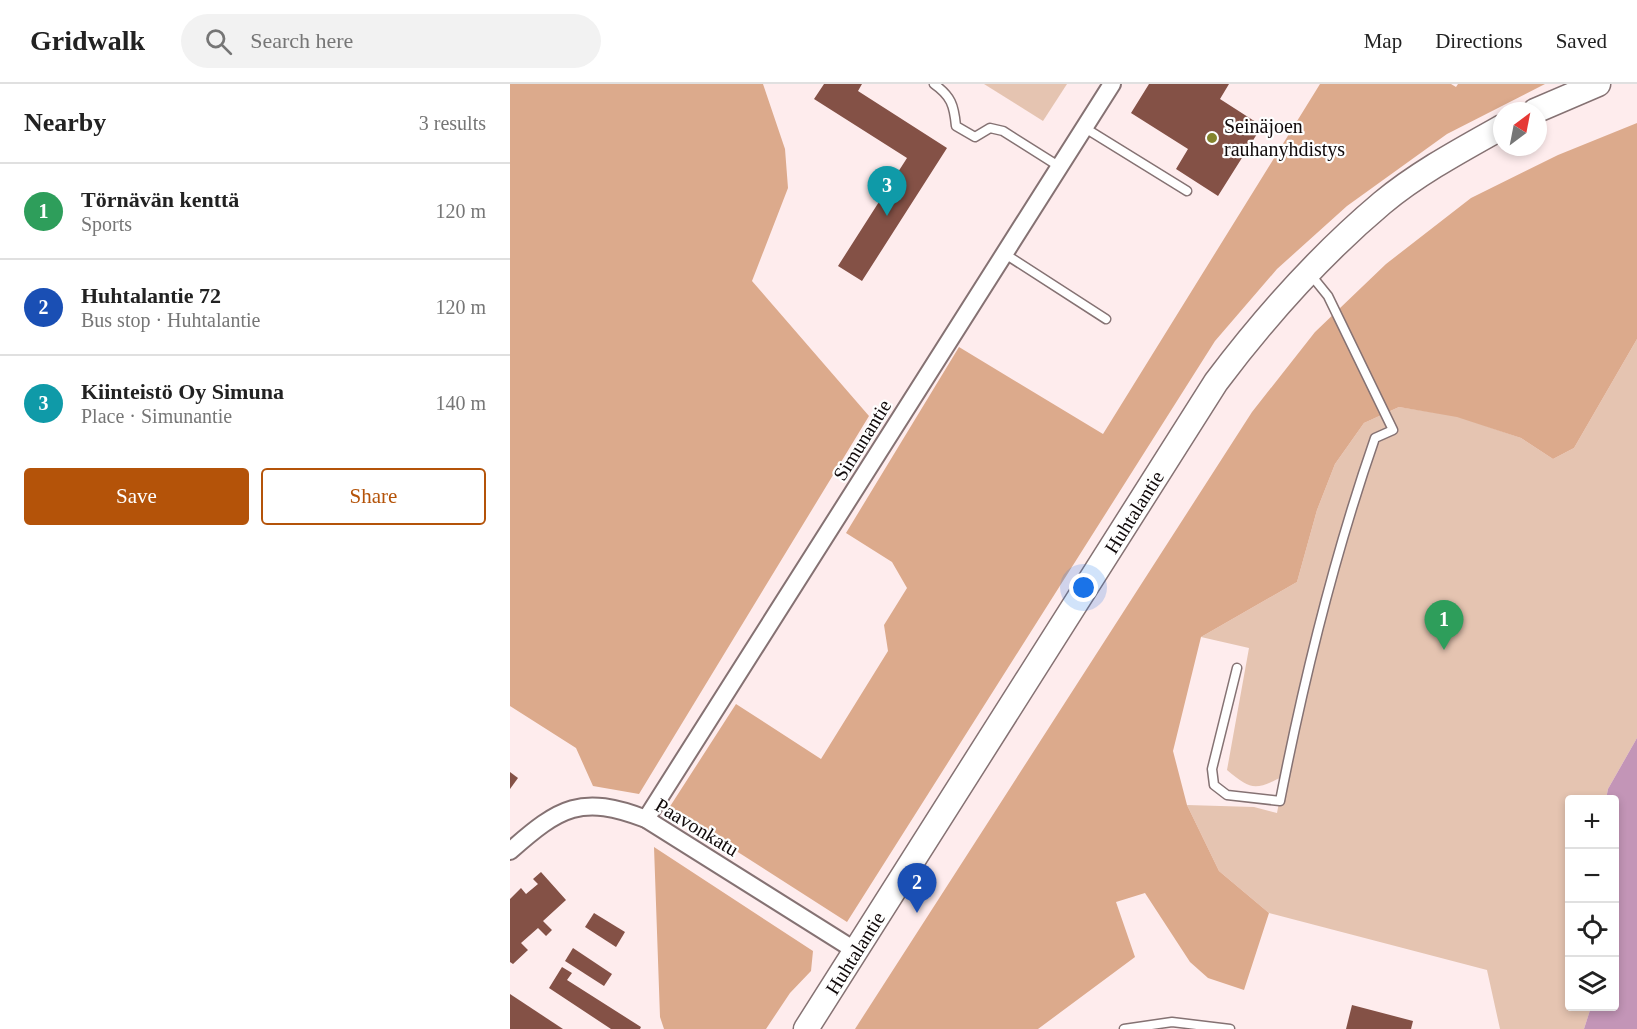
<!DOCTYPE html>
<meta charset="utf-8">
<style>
:root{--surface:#fff;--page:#f2f2f2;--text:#222;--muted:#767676;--line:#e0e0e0;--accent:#b45309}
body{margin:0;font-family:"Times New Roman",serif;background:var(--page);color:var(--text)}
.controls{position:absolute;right:18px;bottom:18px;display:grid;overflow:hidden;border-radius:6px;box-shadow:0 3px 9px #0003}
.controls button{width:54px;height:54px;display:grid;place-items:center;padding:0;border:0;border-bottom:2px solid var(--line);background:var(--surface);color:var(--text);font:30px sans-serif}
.compass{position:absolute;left:983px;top:18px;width:54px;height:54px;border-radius:50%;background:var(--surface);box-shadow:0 3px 9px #0003;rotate:32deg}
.you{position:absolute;left:574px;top:504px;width:21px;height:21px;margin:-15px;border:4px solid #fff;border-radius:50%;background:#1a73e8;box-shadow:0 0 0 9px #1a73e833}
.badge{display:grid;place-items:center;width:39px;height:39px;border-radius:50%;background:var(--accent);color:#fff;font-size:20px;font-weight:700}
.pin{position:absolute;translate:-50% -50px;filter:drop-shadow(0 2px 3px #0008)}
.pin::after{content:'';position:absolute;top:32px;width:21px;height:18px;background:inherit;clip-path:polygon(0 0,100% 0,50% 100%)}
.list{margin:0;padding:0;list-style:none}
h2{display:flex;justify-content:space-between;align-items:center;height:78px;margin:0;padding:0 24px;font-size:26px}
h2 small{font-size:20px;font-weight:400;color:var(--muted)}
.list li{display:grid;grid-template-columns:39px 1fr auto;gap:18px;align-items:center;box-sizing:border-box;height:96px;padding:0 24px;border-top:2px solid var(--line)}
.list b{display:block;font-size:22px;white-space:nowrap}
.list p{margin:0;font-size:20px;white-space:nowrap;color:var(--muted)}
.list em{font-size:20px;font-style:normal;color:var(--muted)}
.actions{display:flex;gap:12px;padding:18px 24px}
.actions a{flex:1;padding:14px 0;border:2px solid var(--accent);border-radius:6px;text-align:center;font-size:21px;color:var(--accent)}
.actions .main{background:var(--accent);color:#fff}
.icon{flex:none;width:33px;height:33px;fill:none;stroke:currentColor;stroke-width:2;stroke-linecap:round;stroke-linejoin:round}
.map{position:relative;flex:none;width:1127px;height:945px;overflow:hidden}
header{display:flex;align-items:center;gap:36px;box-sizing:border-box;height:84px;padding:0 30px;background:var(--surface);border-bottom:2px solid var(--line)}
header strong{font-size:28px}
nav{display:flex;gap:33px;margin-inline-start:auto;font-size:21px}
.search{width:420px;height:54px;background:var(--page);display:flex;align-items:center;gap:15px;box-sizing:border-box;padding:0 21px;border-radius:33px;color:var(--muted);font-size:22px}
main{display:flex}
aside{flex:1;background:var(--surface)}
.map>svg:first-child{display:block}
.green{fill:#e5c4b1}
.forest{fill:#dcaa8c}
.water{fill:#c395b7}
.building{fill:#845146}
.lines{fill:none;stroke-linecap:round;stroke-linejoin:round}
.service-casing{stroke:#857273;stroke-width:11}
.minor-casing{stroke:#857273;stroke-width:20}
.secondary-casing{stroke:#857273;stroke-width:27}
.service{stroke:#fff;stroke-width:8}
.minor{stroke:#fff;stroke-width:16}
.secondary{stroke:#fff;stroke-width:24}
.poi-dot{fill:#84842d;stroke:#fefefe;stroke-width:2}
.labels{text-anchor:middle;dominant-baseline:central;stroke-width:4.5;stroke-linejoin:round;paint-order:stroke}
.poi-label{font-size:20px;fill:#10090a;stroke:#fefefe;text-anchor:start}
.street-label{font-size:20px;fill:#10090a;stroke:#fefefe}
</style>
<header>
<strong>Gridwalk</strong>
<div class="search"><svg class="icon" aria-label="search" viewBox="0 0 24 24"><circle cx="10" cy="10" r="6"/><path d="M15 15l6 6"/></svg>Search here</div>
<nav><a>Map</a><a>Directions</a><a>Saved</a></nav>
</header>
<main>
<aside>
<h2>Nearby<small>3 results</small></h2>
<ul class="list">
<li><span class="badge" style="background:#2e9e5b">1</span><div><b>Törnävän kenttä</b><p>Sports</p></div><em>120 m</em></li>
<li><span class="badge" style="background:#1a4fb4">2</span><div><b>Huhtalantie 72</b><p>Bus stop · Huhtalantie</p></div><em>120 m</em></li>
<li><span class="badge" style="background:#0f9aa8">3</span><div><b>Kiinteistö Oy Simuna</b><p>Place · Simunantie</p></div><em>140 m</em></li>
</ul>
<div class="actions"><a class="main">Save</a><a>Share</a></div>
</aside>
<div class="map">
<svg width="1127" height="945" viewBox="0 0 1127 945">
<rect width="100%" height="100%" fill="#feeced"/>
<!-- green -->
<g class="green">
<path d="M474 0H557L533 37Z"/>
<path d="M1127 255V654L1098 705 1096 715 1060 716V922L1081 923 1074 945H990L977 886 759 829 709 787 677 721 744 723 767 729 774 692C745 706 742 707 717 686L739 564 691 553 787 498 807 426 825 380 854 339 889 323 947 332 1011 354 1043 375 1064 364Z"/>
</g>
<!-- forest -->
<g class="forest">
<path d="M0 0H253L275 65 278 104 242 197 359 332 129 710 83 702 66 664 0 622Z"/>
<path d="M810 0H941L946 3 948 0H1035L937 50 837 122 767 185 705 257 337 838 159 724 226 620 311 675 378 567 374 541 397 504 382 478 336 449 449 263 593 350Z"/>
<path d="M1127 39V255L1064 364 1043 375 1011 354 947 333 889 323 854 339 825 380 807 426 787 498 691 553 663 667 677 721 709 787 759 829 734 906 698 894 680 878 635 809 606 818 625 873 528 945H345L742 328 805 248 876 180 961 114 1048 71Z"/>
<path d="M144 763 303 867 301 887 280 909 256 945H154L150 933Z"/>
</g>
<!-- water -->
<path class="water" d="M1127 654V945H1074L1081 923 1104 922V716L1096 715 1098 705Z"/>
<!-- building -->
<g class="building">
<path d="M314 0H352L348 7 437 64 352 197 328 182 397 74 304 15Z"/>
<path d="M639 0H719L710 15 752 42 708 112 666 85 678 65 621 29Z"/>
<path d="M0 688 8 694 0 705Z"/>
<path d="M31 788 56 816 33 837 42 846 36 852 28 844 11 859 18 866 3 880 0 878V815L11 804 16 810 28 800 23 795Z"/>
<path d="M84 829 115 848 106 863 75 843Z"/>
<path d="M63 864 102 890 94 902 55 877Z"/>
<path d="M52 883 62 889 57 896 131 943 130 945H101L39 904Z"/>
<path d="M0 910 53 945H0Z"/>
<path d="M842 921 903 937 901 945H836Z"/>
</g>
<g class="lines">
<!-- service casing -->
<g class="service-casing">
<g id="service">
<path d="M424 0C441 12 444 21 446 42L465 53 480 44 493 47 550 83"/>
<path d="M575 44 677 107"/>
<path d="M495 170 596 235"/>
<path d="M727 584 702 685 704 701 717 711 770 717C794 594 824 472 865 354L883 346 818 212 801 191"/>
<path d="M614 945 662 938 720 945"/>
</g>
</g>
<!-- minor casing -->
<g class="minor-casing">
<g id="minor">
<path d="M136 735 602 0"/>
<path d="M0 767C50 723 71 710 136 735L346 867"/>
</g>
</g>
<!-- secondary casing -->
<g class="secondary-casing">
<g id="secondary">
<path d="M1025 27 1088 0"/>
<path d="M296 945 706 298C755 233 809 172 872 119 908 89 951 66 992 43"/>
</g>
</g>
<!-- service -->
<use href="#service" class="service"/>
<!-- minor -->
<use href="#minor" class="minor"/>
<!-- secondary -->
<use href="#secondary" class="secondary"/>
</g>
<!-- markers -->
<circle class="poi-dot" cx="702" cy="54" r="6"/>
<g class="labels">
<!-- poi labels -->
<g class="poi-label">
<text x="714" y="42">Seinäjoen<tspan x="714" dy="23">rauhanyhdistys</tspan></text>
</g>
<!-- street labels -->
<g class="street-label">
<text transform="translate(352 356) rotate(-58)">Simunantie</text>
<text transform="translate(624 428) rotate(-58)">Huhtalantie</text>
<text transform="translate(187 743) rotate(31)">Paavonkatu</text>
<text transform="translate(345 869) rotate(-58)">Huhtalantie</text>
</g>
</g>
</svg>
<div class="controls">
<button>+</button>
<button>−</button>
<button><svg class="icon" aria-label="locate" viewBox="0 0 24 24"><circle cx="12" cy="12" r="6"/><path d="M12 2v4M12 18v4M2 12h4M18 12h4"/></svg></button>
<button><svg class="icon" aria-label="layers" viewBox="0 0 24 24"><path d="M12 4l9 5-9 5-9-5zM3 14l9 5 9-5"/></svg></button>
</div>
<svg class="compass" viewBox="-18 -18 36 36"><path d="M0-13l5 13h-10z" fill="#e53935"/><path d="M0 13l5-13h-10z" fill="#767676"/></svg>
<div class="you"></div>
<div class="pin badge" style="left:934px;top:566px;background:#2e9e5b">1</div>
<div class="pin badge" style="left:407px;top:829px;background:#1a4fb4">2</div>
<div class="pin badge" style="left:377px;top:132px;background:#0f9aa8">3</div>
</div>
</main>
